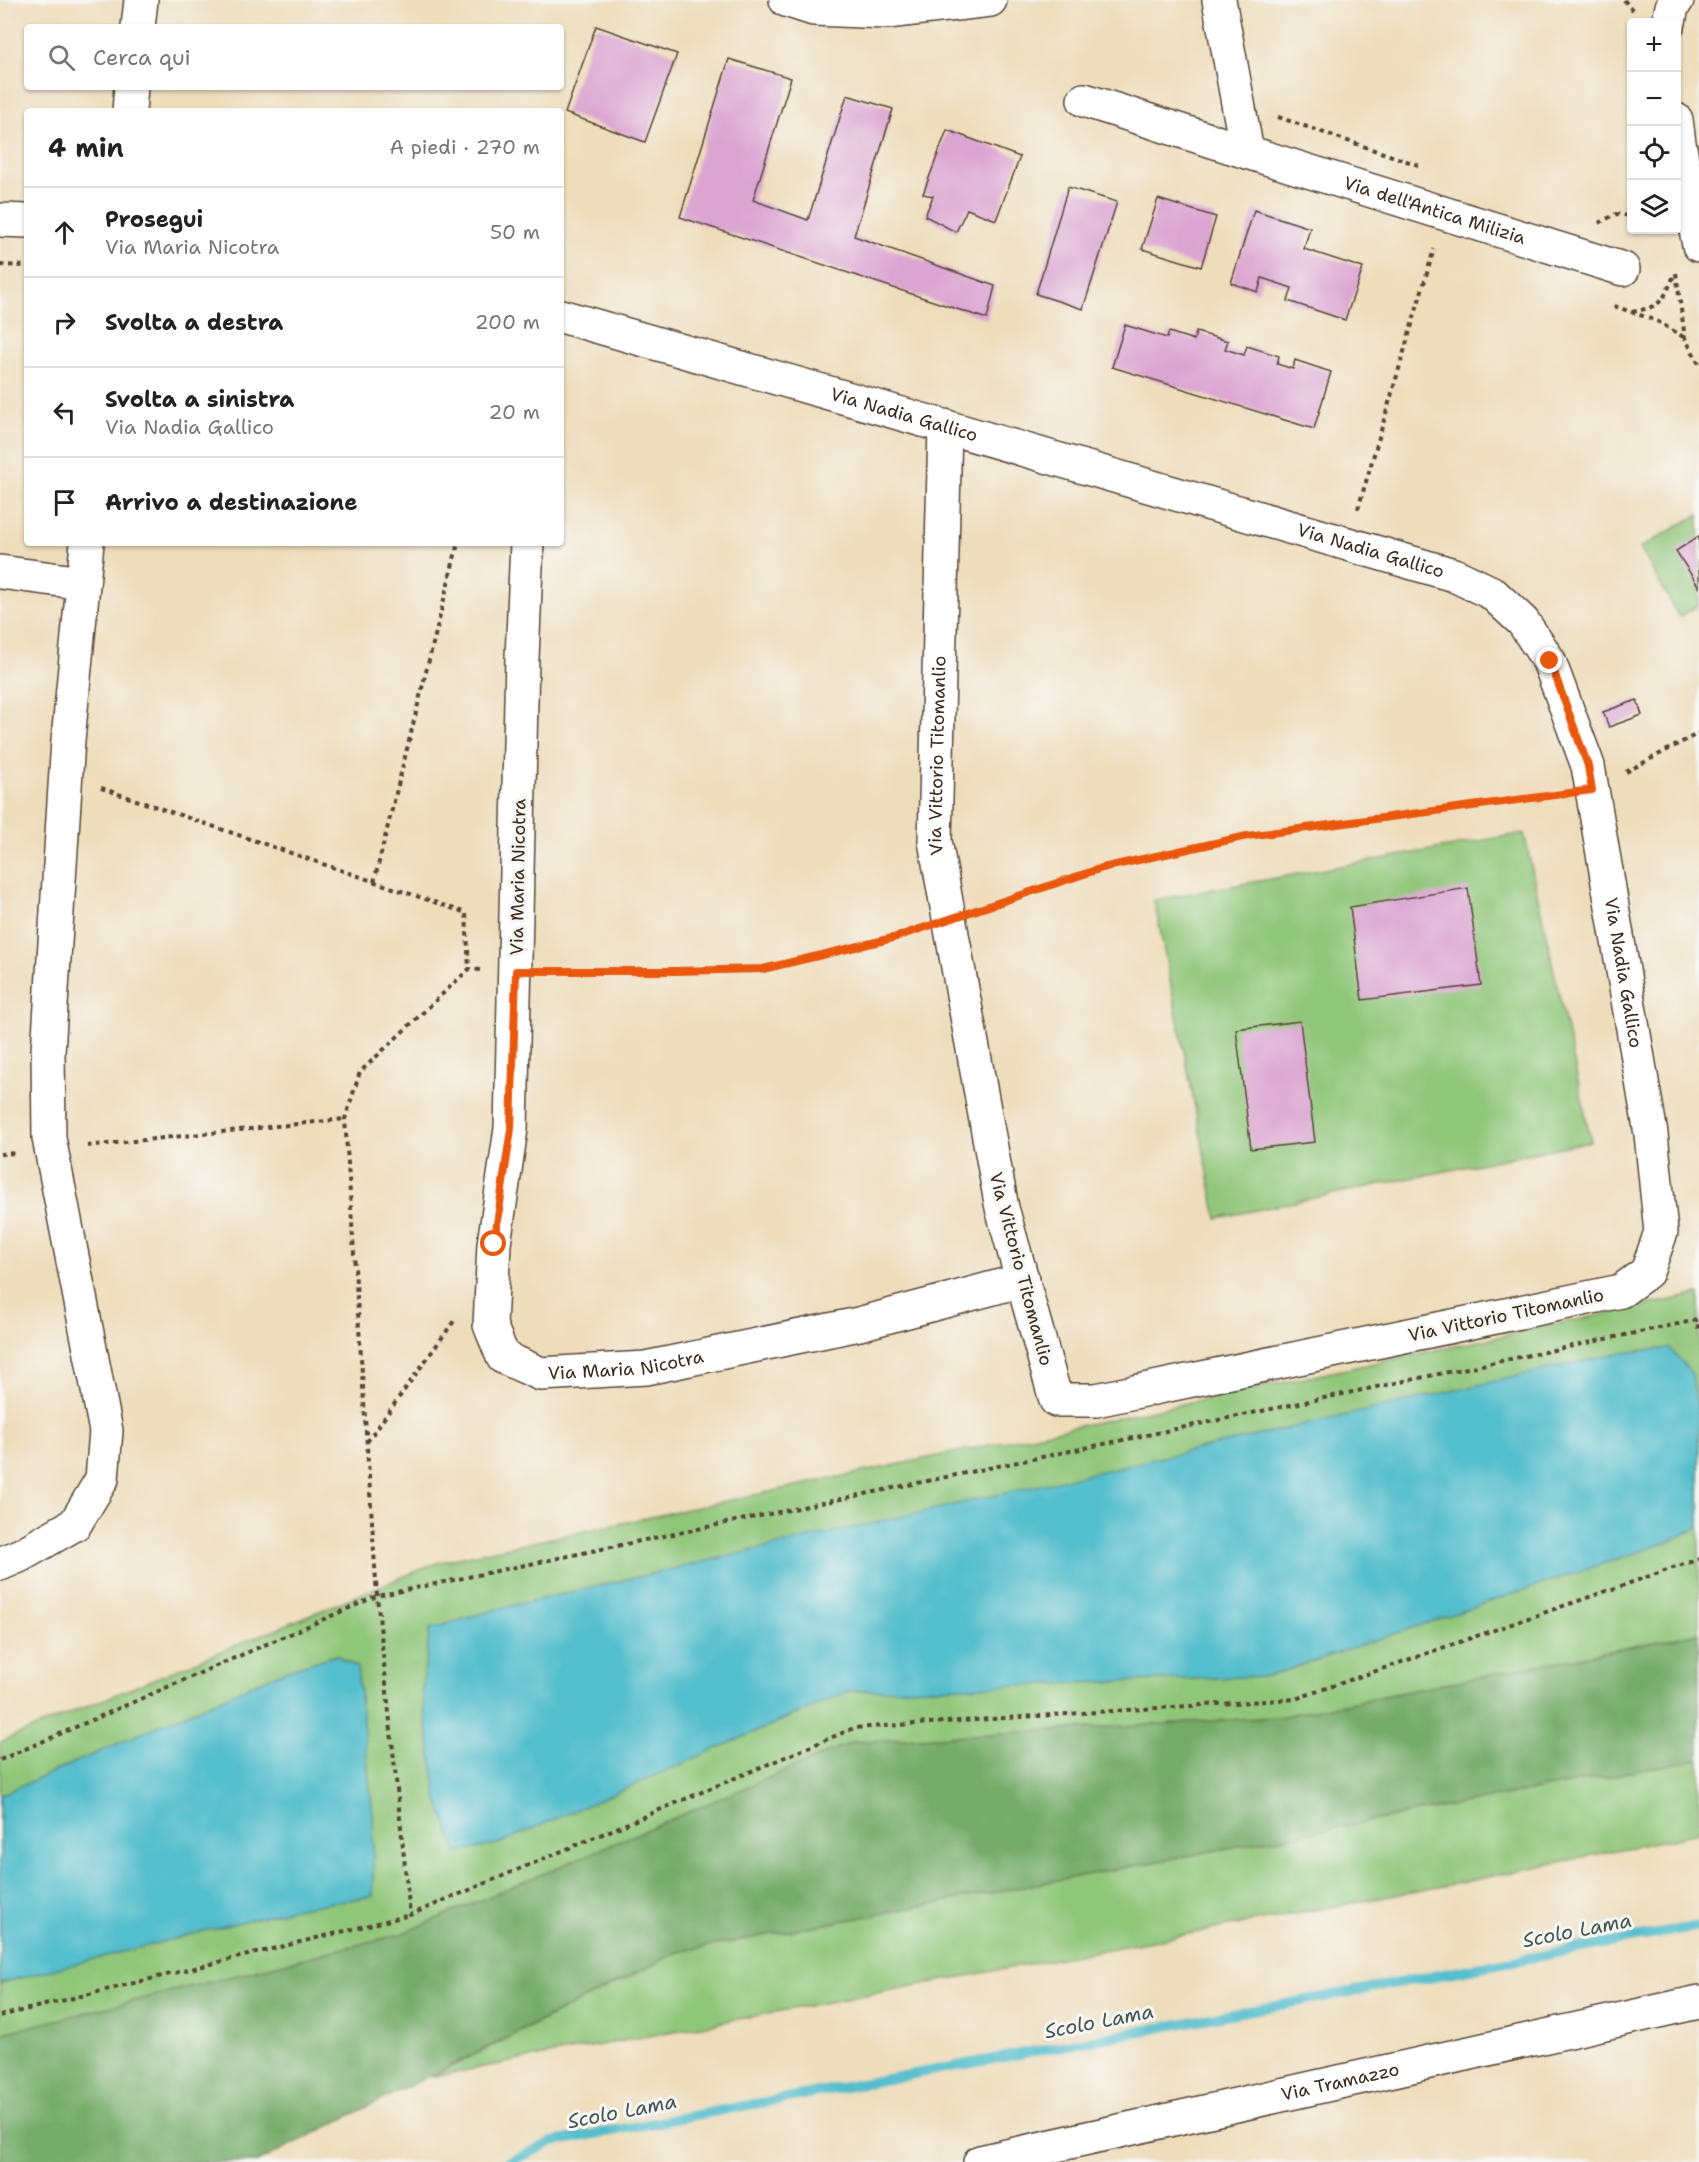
<!DOCTYPE html>
<html lang="it">
<meta charset="utf-8">
<style>
:root{--surface:#fff;--page:#f6f6f6;--text:#222;--muted:#767676;--line:#e0e0e0}
body{margin:0;font-family:"Shantell Sans",sans-serif;background:var(--page);color:var(--text)}
.controls{position:absolute;right:18px;top:18px;display:grid;overflow:hidden;border-radius:6px;box-shadow:0 2px 4px #0004}
.controls button{width:54px;height:54px;display:grid;place-items:center;padding:0;border:0;border-bottom:2px solid var(--line);background:var(--surface);color:var(--text);font:30px sans-serif}
.stop{position:absolute;width:18px;height:18px;margin:-14px;border:4px solid #ea580c;border-radius:50%;background:#fff}
.stop.end{background:#ea580c;border-color:#fff;box-shadow:0 2px 6px #0008}
.list{margin:0;padding:0;list-style:none}
h2{display:flex;justify-content:space-between;align-items:center;height:78px;margin:0;padding:0 24px;font-size:26px}
h2 small{font-size:20px;font-weight:400;color:var(--muted)}
.list li{display:grid;grid-template-columns:39px 1fr auto;gap:18px;align-items:center;box-sizing:border-box;height:90px;padding:0 24px;border-top:2px solid var(--line)}
.list b{display:block;font-size:22px;white-space:nowrap}
.list p{margin:0;font-size:20px;white-space:nowrap;color:var(--muted)}
.list em{font-size:20px;font-style:normal;color:var(--muted)}
.icon{flex:none;width:33px;height:33px;fill:none;stroke:currentColor;stroke-width:2;stroke-linecap:round;stroke-linejoin:round}
.map{position:relative;flex:none;width:1699px;height:2162px;overflow:hidden}
.search{position:absolute;background:var(--surface);box-shadow:0 2px 4px #0004;left:24px;top:24px;width:540px;height:66px;display:flex;align-items:center;gap:15px;box-sizing:border-box;padding:0 21px;border-radius:6px;color:var(--muted);font-size:22px}
.panel{position:absolute;background:var(--surface);box-shadow:0 2px 4px #0004;left:24px;top:108px;width:540px;height:438px;border-radius:6px}
.map>svg:first-child{display:block}
.green{fill:#90c679;stroke:#66784c;stroke-width:1.5}
.forest{fill:#74ab69;stroke:#586a44;stroke-width:1.5}
.water{fill:#52becc;stroke:#467475;stroke-width:1.5}
.lines{fill:none;stroke-linecap:round;stroke-linejoin:round}
.stream{stroke:#52becc;stroke-width:10}
.building{fill:#dba5d1}
.minor-casing{stroke:#564536;stroke-width:36}
.path{stroke:#564536;stroke-width:4;stroke-dasharray:4.5 4.5;stroke-linecap:butt}
.minor{stroke:#fff;stroke-width:33}
.route{stroke:#ea580c;stroke-width:8}
.labels{text-anchor:middle;dominant-baseline:central;stroke-width:6;stroke-linejoin:round;paint-order:stroke}
.street-label{font-size:18px;fill:#3b2a1e;stroke:#f6f6f2}
.water-label{font-size:20px;font-style:italic;fill:#425652;stroke:#f6f6f2}
</style>
<div class="map">
<svg width="1699" height="2162" viewBox="0 0 1699 2162">
<rect width="100%" height="100%" fill="#f6f6f2"/>
<filter id="ink" filterUnits="userSpaceOnUse"><feTurbulence type="fractalNoise" baseFrequency=".0167" numOctaves="2"/><feDisplacementMap in="SourceGraphic" scale="12" xChannelSelector="R" yChannelSelector="G"/><feConvolveMatrix kernelMatrix="1 2 1 2 8 2 1 2 1" color-interpolation-filters="sRGB"/></filter>
<filter id="wash" filterUnits="userSpaceOnUse"><feTurbulence type="fractalNoise" baseFrequency=".008" numOctaves="4" result="noise"/><feDisplacementMap in="SourceGraphic" scale="24" xChannelSelector="R" yChannelSelector="G"/><feGaussianBlur stdDeviation="1.35" result="paint"/><feColorMatrix in="noise" values="0 0 0 0 0 0 0 0 0 0 0 0 0 0 0 0 0 1.4 0 .05"/><feComposite in="paint" operator="in"/></filter>
<g filter="url(#wash)">
<rect width="100%" height="100%" fill="#edb"/>
<!-- green -->
<g class="green">
<path d="M1699 514V605L1679 617 1640 548Z"/>
<path d="M1524 833 1591 1141 1217 1218 1154 900Z"/>
<path d="M1699 1294V1633L1279 1717 853 1742 401 1934 0 2034V1742L439 1562Z"/>
<path d="M1699 1759V1833L1459 1883 431 2077 678 1952Z"/>
</g>
<!-- forest -->
<path class="forest" d="M1699 1633V1759L678 1952 257 2162H0V2034L401 1934 853 1742 1279 1717Z"/>
<!-- water -->
<g class="water">
<path d="M1670 1348 1692 1374 1699 1417V1527L1668 1542 1269 1676 849 1691 498 1844 457 1853 437 1797 422 1690 430 1629 497 1609 1619 1353Z"/>
<path d="M336 1655 357 1667 373 1815V1896L292 1909 0 1983V1795L282 1672Z"/>
</g>
<g class="lines">
<!-- stream -->
<path class="stream" d="M509 2162 553 2142 1699 1926"/>
</g>
<g id="blocks">
<!-- building -->
<g class="building">
<path d="M596 26 677 54 645 142 565 113Z"/>
<path d="M729 59 791 78 753 200 808 220 847 95 893 109 854 236 995 286 987 319 680 217Z"/>
<path d="M947 130 1020 157 996 220 967 209 956 232 925 216 933 196 923 194Z"/>
<path d="M1068 187 1117 202 1083 309 1036 294Z"/>
<path d="M1158 199 1216 217 1201 267 1142 249Z"/>
<path d="M1254 210 1310 228 1304 249 1363 268 1345 320 1288 301 1292 288 1262 278 1258 292 1231 283Z"/>
<path d="M1125 325 1167 338 1169 332 1194 340 1196 332 1228 341 1225 349 1244 355 1247 346 1279 356 1277 364 1293 369 1295 360 1331 372 1314 429 1112 367Z"/>
<path d="M1699 536V587L1676 551Z"/>
<path d="M1637 700 1642 715 1609 727 1603 712Z"/>
<path d="M1468 888 1481 985 1362 1000 1350 907Z"/>
<path d="M1300 1021 1315 1142 1251 1149 1236 1029Z"/>
</g>
</g>
</g>
<g filter="url(#ink)">
<use href="#blocks" fill-opacity="0" stroke="#564536" stroke-width="1.5"/>
<g class="lines">
<!-- minor casing -->
<g class="minor-casing">
<g id="minor">
<path d="M786 0 814 9 887 12 990 0"/>
<path id="s1" d="M1219 0 1247 152 1623 269"/>
<path d="M1669 22 1672 7 1677 0"/>
<path d="M138 27 141 0"/>
<path d="M1084 100 1247 152"/>
<path d="M129 111 131 87"/>
<path d="M1676 120 1679 143 1699 245"/>
<path d="M0 220 27 221"/>
<path id="s2" d="M561 316C859 401 1157 488 1454 575L1492 593 1523 622 1549 661 1588 766 1651 1134 1661 1232 1647 1272 1621 1291 1096 1400H1056L1002 1208 935 841 945 426"/>
<path id="s3" d="M527 543 522 658 511 1129 494 1244 490 1325 503 1357 541 1374 646 1368 859 1324 1023 1280"/>
<path d="M0 572 83 583"/>
<path d="M0 1564 21 1555 75 1524 102 1479 106 1431 49 1138 48 1052 68 740 87 543"/>
<path id="s4" d="M980 2162 1699 2002"/>
</g>
</g>
<!-- path -->
<g class="path">
<path d="M1624 0 1635 13"/>
<path d="M1278 117 1421 166"/>
<path d="M1599 223 1616 214 1632 216"/>
<path d="M0 265 27 266"/>
<path d="M1676 273 1685 338 1699 364"/>
<path d="M1614 306 1657 321 1685 338"/>
<path d="M1632 312C1663 306 1663 301 1675 273"/>
<path d="M1358 509 1434 249"/>
<path d="M1626 772 1699 733"/>
<path d="M101 788 466 913 469 969"/>
<path d="M374 882 458 543"/>
<path d="M983 908 1103 868 1247 836 1557 795"/>
<path d="M480 970 469 969 360 1072 345 1119 377 1596 410 1915 854 1728 1295 1699 1699 1559"/>
<path d="M551 971H677L763 969 893 937 916 930"/>
<path d="M87 1146 345 1119"/>
<path d="M0 1154 17 1153"/>
<path d="M367 1442 454 1321"/>
<path d="M0 1760 377 1596 1697 1320 1699 1330"/>
<path d="M0 2016 410 1915"/>
</g>
<!-- minor -->
<use href="#minor" class="minor"/>
</g>
</g>
<g class="lines" filter="url(#ink)">
<!-- route -->
<path class="route" d="M494 1244 511 1129 516 971H676L763 969 893 938 1102 868 1247 836 1592 790 1588 766 1550 661"/>
</g>
<g class="labels">
<!-- street labels -->
<g class="street-label">
<text stroke="none"><textPath href="#s1" startOffset="351">Via dell'Antica Milizia</textPath></text>
<text stroke="none"><textPath href="#s2" startOffset="357">Via Nadia Gallico</textPath></text>
<text stroke="none"><textPath href="#s2" startOffset="843">Via Nadia Gallico</textPath></text>
<text stroke="none"><textPath href="#s2" startOffset="2954">Via Vittorio Titomanlio</textPath></text>
<text transform="translate(518 877) rotate(-89)">Via Maria Nicotra</text>
<text stroke="none"><textPath href="#s2" startOffset="1383">Via Nadia Gallico</textPath></text>
<text transform="translate(1021 1269) rotate(75)">Via Vittorio Titomanlio</text>
<text transform="translate(1506 1315) rotate(-12)">Via Vittorio Titomanlio</text>
<text stroke="none"><textPath href="#s3" startOffset="945">Via Maria Nicotra</textPath></text>
<text stroke="none"><textPath href="#s4" startOffset="369">Via Tramazzo</textPath></text>
</g>
<!-- water labels -->
<g class="water-label">
<text transform="translate(1577 1930) rotate(-11)">Scolo Lama</text>
<text transform="translate(1099 2021) rotate(-11)">Scolo Lama</text>
<text transform="translate(622 2111) rotate(-11)">Scolo Lama</text>
</g>
</g>
</svg>
<div class="controls">
<button>+</button>
<button>−</button>
<button><svg class="icon" aria-label="locate" viewBox="0 0 24 24"><circle cx="12" cy="12" r="6"/><path d="M12 2v4M12 18v4M2 12h4M18 12h4"/></svg></button>
<button><svg class="icon" aria-label="layers" viewBox="0 0 24 24"><path d="M12 4l9 5-9 5-9-5zM3 14l9 5 9-5"/></svg></button>
</div>
<div class="stop" style="left:494px;top:1244px"></div>
<div class="stop end" style="left:1550px;top:661px"></div>
<div class="search"><svg class="icon" aria-label="search" viewBox="0 0 24 24"><circle cx="10" cy="10" r="6"/><path d="M15 15l6 6"/></svg>Cerca qui</div>
<section class="panel">
<h2>4 min<small>A piedi · 270 m</small></h2>
<ul class="list">
<li><svg class="icon" aria-label="ahead" viewBox="0 0 24 24"><path d="M12 20V5M6 11l6-6 6 6"/></svg><div><b>Prosegui</b><p>Via Maria Nicotra</p></div><em>50 m</em></li>
<li><svg class="icon" aria-label="right" viewBox="0 0 24 24"><path d="M7 20v-9h11M14 6l5 5-5 5"/></svg><div><b>Svolta a destra</b></div><em>200 m</em></li>
<li><svg class="icon" aria-label="left" viewBox="0 0 24 24"><path d="M17 20v-9H6M10 6l-5 5 5 5"/></svg><div><b>Svolta a sinistra</b><p>Via Nadia Gallico</p></div><em>20 m</em></li>
<li><svg class="icon" aria-label="arrive" viewBox="0 0 24 24"><path d="M6 21V4h12l-3 4 3 4H6"/></svg><div><b>Arrivo a destinazione</b></div></li>
</ul>
</section>
</div>
